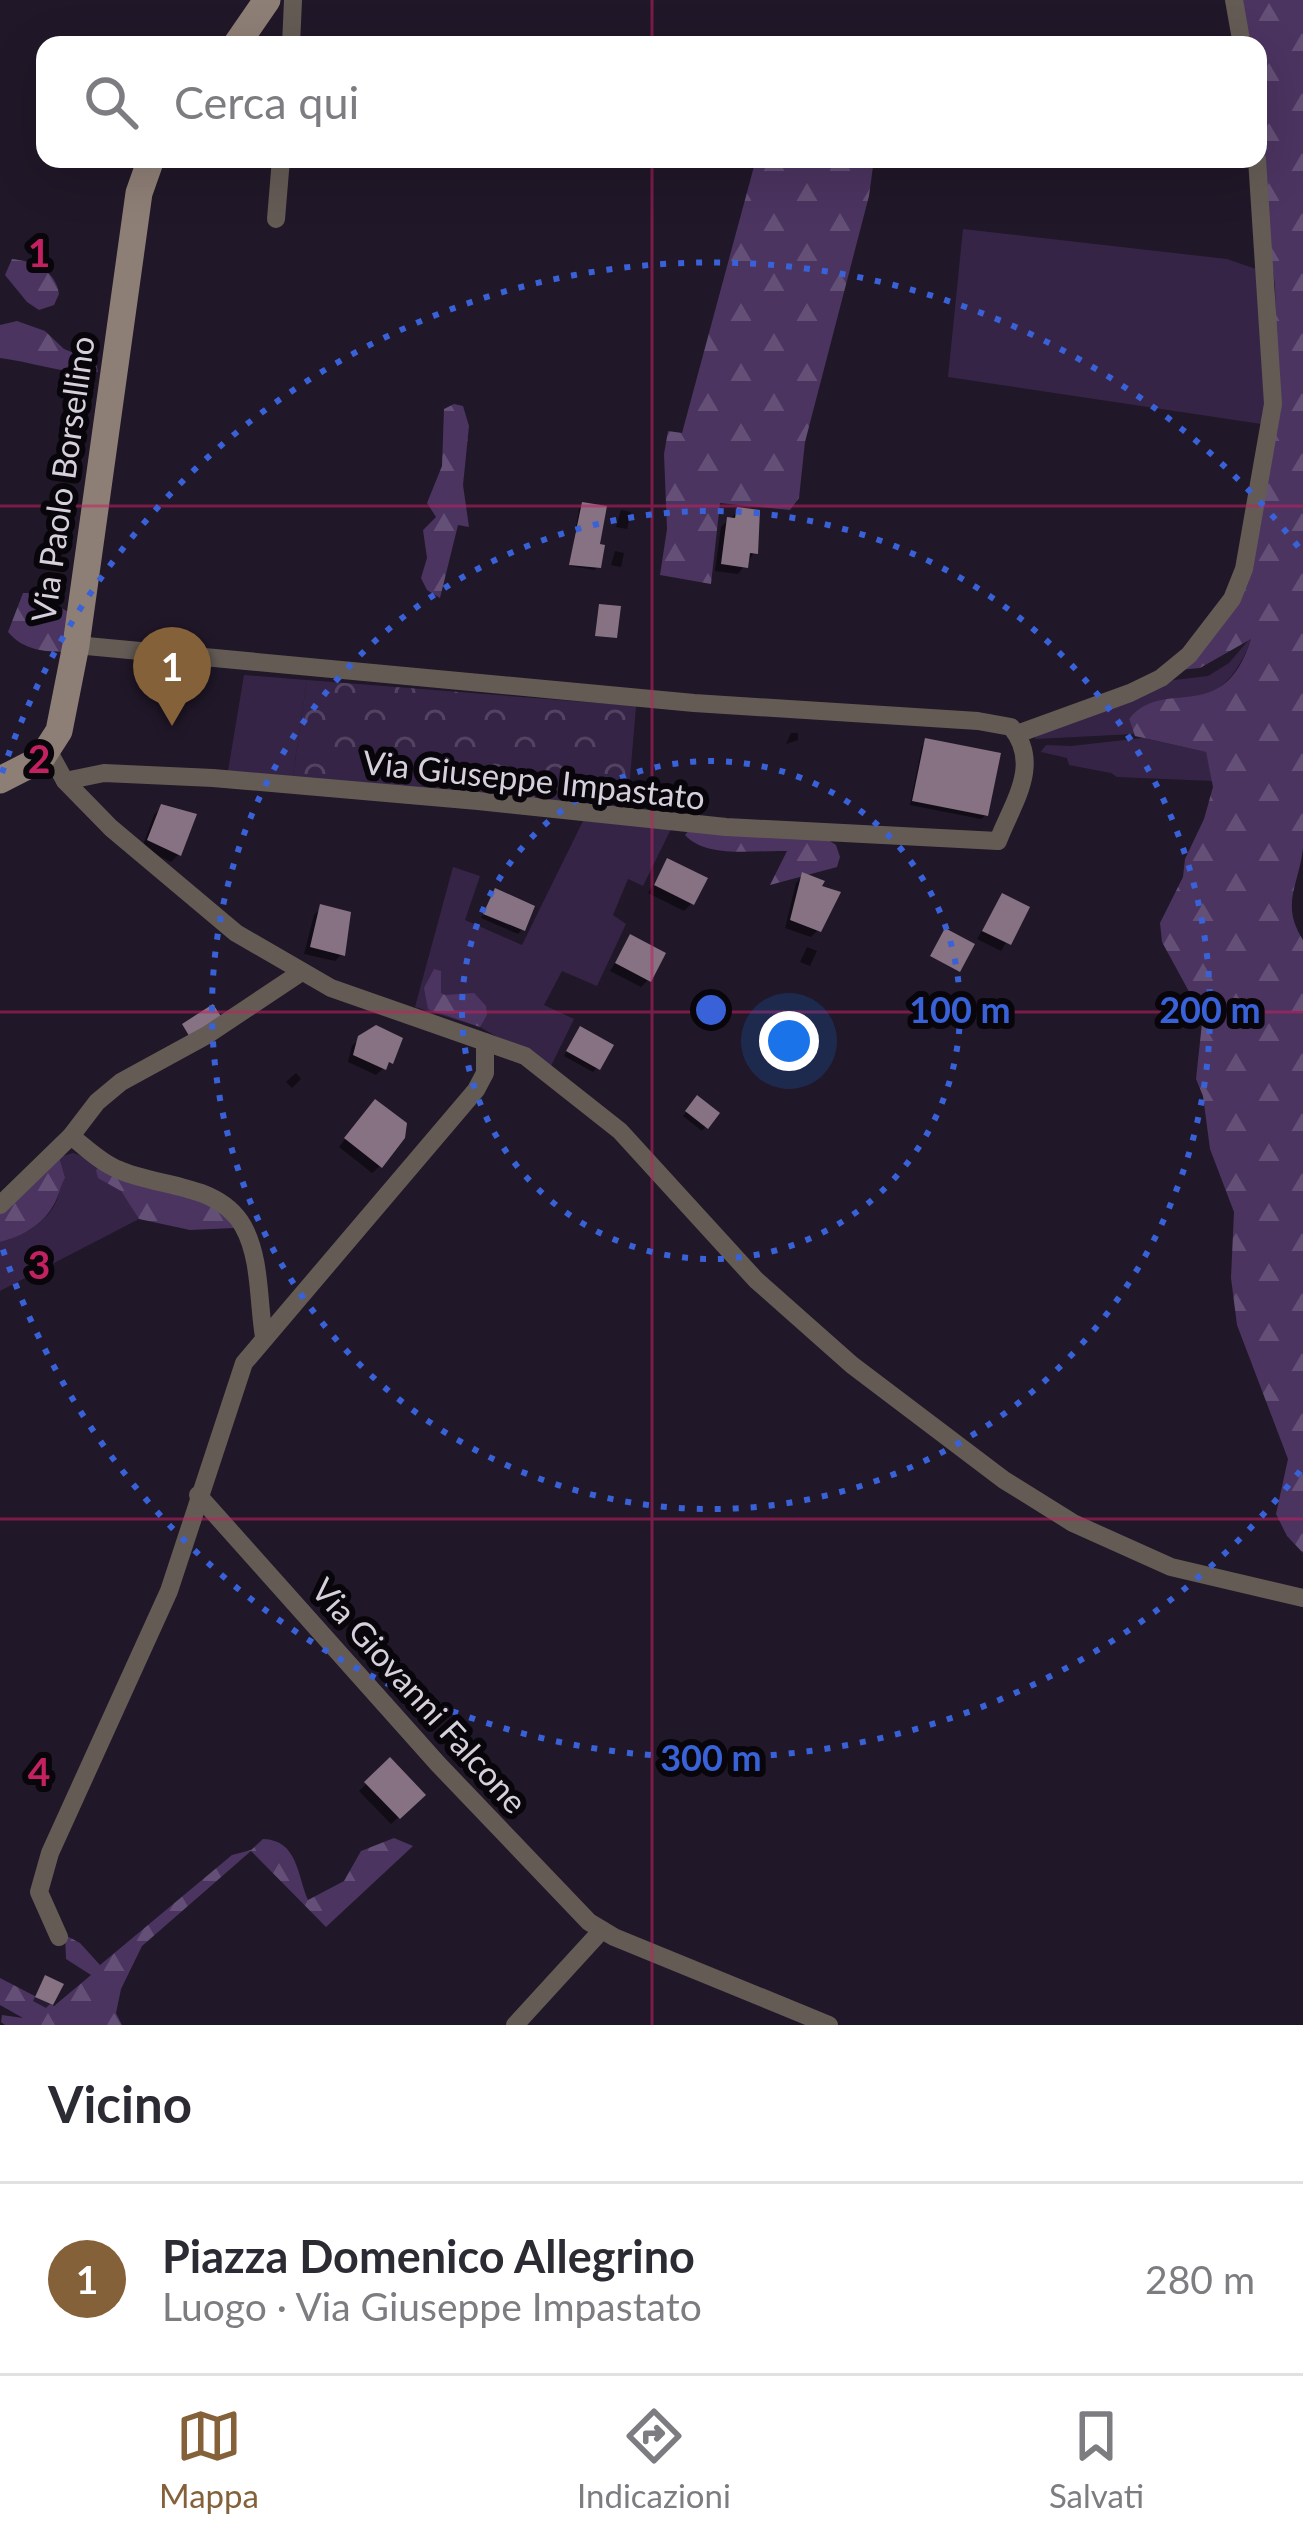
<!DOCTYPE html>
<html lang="it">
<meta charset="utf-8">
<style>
:root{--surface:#fff;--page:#f2f2f3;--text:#2b2b33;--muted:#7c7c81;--line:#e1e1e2;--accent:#85613a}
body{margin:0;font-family:Lato,sans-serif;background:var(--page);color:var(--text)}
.you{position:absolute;left:789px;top:1041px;width:42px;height:42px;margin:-30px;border:9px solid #fff;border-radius:50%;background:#1a73e8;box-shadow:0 0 0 18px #1a73e833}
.badge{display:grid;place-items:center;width:78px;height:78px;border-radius:50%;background:var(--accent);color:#fff;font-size:39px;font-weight:700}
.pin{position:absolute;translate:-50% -99px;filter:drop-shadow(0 3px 6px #0008)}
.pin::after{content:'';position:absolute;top:63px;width:42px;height:36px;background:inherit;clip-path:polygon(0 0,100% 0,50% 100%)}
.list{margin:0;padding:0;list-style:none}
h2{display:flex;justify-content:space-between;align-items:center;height:156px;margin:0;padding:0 48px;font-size:51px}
h2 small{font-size:39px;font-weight:400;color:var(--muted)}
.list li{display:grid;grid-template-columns:78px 1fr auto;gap:36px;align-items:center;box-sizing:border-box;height:192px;padding:0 48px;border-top:3px solid var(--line)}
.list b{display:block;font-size:45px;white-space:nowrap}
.list p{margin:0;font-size:39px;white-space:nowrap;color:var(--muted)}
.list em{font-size:39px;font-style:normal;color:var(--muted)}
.icon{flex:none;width:66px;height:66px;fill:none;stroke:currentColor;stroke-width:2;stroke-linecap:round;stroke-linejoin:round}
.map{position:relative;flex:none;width:1303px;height:2025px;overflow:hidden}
.search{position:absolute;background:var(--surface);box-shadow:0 12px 48px #0002;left:36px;right:36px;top:36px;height:132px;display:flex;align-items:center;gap:30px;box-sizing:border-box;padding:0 42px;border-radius:24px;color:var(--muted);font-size:45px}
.sheet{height:348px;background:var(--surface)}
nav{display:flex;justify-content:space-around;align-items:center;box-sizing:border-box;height:168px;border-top:3px solid var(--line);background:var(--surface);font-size:33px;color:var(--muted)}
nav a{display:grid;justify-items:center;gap:6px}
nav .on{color:var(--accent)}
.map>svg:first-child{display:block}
.green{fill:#362447}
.forest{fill:url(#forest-firs)}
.park{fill:url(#park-crowns)}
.shadow{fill:#0007}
.building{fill:#867283}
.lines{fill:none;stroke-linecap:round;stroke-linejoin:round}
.street{stroke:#645b55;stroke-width:18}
.secondary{stroke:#8e7f76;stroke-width:27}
.grid{fill:none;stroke:#c32161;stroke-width:3;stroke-opacity:0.55}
.ring{fill:none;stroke:#3962d8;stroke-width:6;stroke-dasharray:6 12}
.labels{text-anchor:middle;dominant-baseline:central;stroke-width:12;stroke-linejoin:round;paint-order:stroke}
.street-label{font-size:33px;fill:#d5d0db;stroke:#08050b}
.grid-label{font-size:39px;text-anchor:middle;font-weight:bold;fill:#c32161;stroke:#08050b;stroke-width:12;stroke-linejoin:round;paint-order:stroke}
.centre{fill:#3962d8;stroke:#08050b;stroke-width:6}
.ring-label{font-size:36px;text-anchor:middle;font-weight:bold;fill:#3962d8;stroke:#08050b;stroke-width:12;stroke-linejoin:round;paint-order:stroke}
</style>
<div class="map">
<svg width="1303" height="2025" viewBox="0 0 1303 2025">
<defs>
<pattern id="forest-firs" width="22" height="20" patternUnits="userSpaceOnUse" patternTransform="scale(3)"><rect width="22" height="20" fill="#4b3460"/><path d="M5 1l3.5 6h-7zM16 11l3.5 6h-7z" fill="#645076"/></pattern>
<pattern id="park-crowns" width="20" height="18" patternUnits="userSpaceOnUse" patternTransform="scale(3)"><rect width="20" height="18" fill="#362447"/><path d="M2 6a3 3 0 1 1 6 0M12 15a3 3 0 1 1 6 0" fill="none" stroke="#524361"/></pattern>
</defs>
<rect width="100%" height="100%" fill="#201728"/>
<!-- green -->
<g class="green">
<path d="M963 229 1227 259 1262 271 1268 425 948 377Z"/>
<path d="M1252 636C1244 662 1224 696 1193 699 1169 702 1147 698 1129 719L1134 734 1035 739 1036 732 1166 681 1208 676 1229 663Z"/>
<path d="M244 675 307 680 292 782 227 777Z"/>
<path d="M1143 738 1206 752 1213 781 1117 777 1111 773 1069 765 1067 758 1041 752 1036 758 1046 745 1071 746Z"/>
<path d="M583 821 672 827 643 886 628 879 613 915 626 924 597 986 562 971 544 1005 574 1019 550 1068 480 1027 415 1007 453 867 480 876 465 920 522 945Z"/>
<path d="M73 1153C102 1161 124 1193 139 1219L0 1291V1242C23 1236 47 1223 57 1200 61 1188 59 1169 59 1157Z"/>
</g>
<!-- forest -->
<g class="forest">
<path d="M1238 0H1303V848C1299 885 1280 904 1303 940V1553L1287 1536 1276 1514 1288 1459 1237 1325 1231 1278 1234 1212 1210 1149 1203 1096 1196 1079 1202 1023 1199 1010 1162 942 1160 923 1183 877 1185 859 1204 819 1213 787 1206 752 1135 736 1129 719C1164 675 1223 729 1251 639L1200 668 1178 670 1229 612 1277 373 1275 286 1258 155V45H1246Z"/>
<path d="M756 159H874L869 196 805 442 799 498 790 510 720 503 711 584 660 575 667 529 664 454 668 431 682 433Z"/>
<path d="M12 259C34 261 56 271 59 294L54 305 39 310 27 302 5 275Z"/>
<path d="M17 321 45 331 64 349 96 362 98 372C64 375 34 362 0 358V325Z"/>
<path d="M454 404 463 406 469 426 463 485 469 527 458 525 440 598 427 590 421 578 427 558 423 530 436 517 427 503 442 466 444 409Z"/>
<path d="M23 593H34L74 615 70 652C46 652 24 651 8 632Z"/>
<path d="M690 829 825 838 836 845 840 857 837 867 770 885 787 851C757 850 706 859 685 835Z"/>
<path d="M434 969 441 971V993L445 995 474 993 486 1006 487 1015 480 1027 428 1009 424 988Z"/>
<path d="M59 1157 65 1178C61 1184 60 1191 57 1198 47 1222 25 1236 0 1242V1210Z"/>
<path d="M103 1163 221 1206 234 1228 190 1230 139 1219 121 1191 98 1178 96 1170Z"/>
<path d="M394 1838 413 1846 326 1927 251 1851 142 1946 121 1989 116 2013 122 2025H5L1 2022 2 2015 23 2018 0 2005V1978L54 2006 91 1975 66 1959 65 1935 80 1943 100 1965 232 1855 251 1850 263 1839C298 1840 297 1875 308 1900L344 1881 361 1851Z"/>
</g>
<!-- park -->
<path class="park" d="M307 680 636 706 627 813 292 782Z"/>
<!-- shadow -->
<g class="shadow">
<path d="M583 505 597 546 599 566 594 570 570 566 579 509Z"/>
<path d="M621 510 631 512 627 529 616 527Z"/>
<path d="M738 511 755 552 738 574 715 571 721 527Z"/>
<path d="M615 551 624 553 621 567 611 565Z"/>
<path d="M791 733H798V740L786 744Z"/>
<path d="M926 742 986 815 981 819 910 805 922 746Z"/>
<path d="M161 808 178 855 171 862 142 848 154 815Z"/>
<path d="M668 861 692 903 684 911 648 893Z"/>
<path d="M803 876 818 888V930L811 937 785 928 796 883Z"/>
<path d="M492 896 522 929 518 934 481 918Z"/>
<path d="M1003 896 1026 908 1001 951 977 939Z"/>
<path d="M321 908 342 954 335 961 304 954 314 915Z"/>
<path d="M630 938 648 980 641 987 610 971Z"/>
<path d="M807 947 817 951 810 966 800 962Z"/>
<path d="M368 1031 390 1062 376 1075 348 1062 352 1046Z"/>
<path d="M576 1034 597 1068 593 1072 564 1056Z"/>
<path d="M296 1073 301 1079 292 1088 286 1082Z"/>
<path d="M697 1099 716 1114 702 1131 683 1116Z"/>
<path d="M368 1110 380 1166 372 1173 339 1147Z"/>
<path d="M390 1761 422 1795 391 1824 359 1791Z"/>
<path d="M42 1983 51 2003 46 2008 33 2001Z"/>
</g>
<!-- building -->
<g class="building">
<path d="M582 502 607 506 600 544 605 545 601 568 569 565Z"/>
<path d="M737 507 760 510 758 554 750 553 748 568 721 564 727 517 735 518Z"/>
<path d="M599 604 621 606 617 638 595 636Z"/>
<path d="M925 738 1001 753 988 816 912 801Z"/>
<path d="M161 804 197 814 181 856 147 840Z"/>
<path d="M667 858 708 878 694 905 654 885Z"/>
<path d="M802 872 825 881 822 886 841 892 821 932 790 920Z"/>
<path d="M495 888 535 906 525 931 483 914Z"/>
<path d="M1002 893 1030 907 1011 945 982 931Z"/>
<path d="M320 904 351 912 345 956 310 947Z"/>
<path d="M945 928 975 944 960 972 930 956Z"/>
<path d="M630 934 666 953 651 982 615 963Z"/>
<path d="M213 1004 222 1018 191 1039 182 1024Z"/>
<path d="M376 1025 403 1038 393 1064 389 1062 386 1070 353 1055 358 1036Z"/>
<path d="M580 1026 614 1045 600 1070 566 1051Z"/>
<path d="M697 1095 720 1113 708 1129 685 1111Z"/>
<path d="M375 1099 407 1123 405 1138 382 1168 344 1138Z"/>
<path d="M390 1757 426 1795 400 1819 364 1782Z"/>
<path d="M45 1975 64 1984 53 2005 35 1997Z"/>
</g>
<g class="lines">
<!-- street -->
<g class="street">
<path d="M1234 0 1242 45"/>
<path d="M291 45 293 0"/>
<path d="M276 219 281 159"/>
<path d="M1017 734 1130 693 1161 678 1189 655 1232 599 1244 569 1273 404 1257 159"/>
<path d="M49 752 65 781 111 828 236 933 331 988 525 1056 620 1131 756 1280 852 1365 1004 1480 1073 1523 1171 1567 1303 1598"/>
<path d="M65 781 104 773 213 778 478 801 726 827 998 841C1013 802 1042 764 1011 727L978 721 694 703 76 645"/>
<path d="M71 1136C85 1147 100 1162 117 1169 157 1188 218 1182 243 1226 261 1258 258 1302 264 1337"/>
<path d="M0 1205 71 1136 97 1102 121 1082 207 1035 300 973"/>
<path d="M198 1495 438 1764 589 1922 614 1937 829 2025"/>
<path d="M59 1937 39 1892 50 1853 169 1591 244 1363 476 1090 485 1073V1042"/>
<path d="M515 2025 602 1930"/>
</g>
<!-- secondary -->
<g class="secondary">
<path d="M236 45 267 0"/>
<path d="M0 780 41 759 59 731 76 645 139 193 151 159"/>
</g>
</g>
<!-- grid -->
<path class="grid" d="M652 0V45M652 159V2025M0 506H1303M0 1012H1303M0 1519H1303"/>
<!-- distance rings -->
<g class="ring">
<circle cx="711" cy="1010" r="249"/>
<circle cx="711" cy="1010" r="499"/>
<path d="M1300 1471A748 748 0 0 1 2 1247M2 773A748 748 0 0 1 1300 549"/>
</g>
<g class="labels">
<!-- street labels -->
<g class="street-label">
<text transform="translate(62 479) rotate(-82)">Via Paolo Borsellino</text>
<text transform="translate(534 779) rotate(6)">Via Giuseppe Impastato</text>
<text transform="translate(420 1695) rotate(48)">Via Giovanni Falcone</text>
</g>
</g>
<g class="grid-label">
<text x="39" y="267">1</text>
<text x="39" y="773">2</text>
<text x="39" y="1279">3</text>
<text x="39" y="1786">4</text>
</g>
<circle cx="711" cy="1010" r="18" class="centre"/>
<g class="ring-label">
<text x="960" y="1023">100 m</text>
<text x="1210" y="1023">200 m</text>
<text x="711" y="1771">300 m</text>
</g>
</svg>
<div class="you"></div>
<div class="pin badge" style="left:172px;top:726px">1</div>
<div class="search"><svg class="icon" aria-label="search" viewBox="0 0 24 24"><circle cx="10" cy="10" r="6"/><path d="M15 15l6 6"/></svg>Cerca qui</div>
</div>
<section class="sheet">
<h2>Vicino<small></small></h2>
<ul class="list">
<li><span class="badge">1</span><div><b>Piazza Domenico Allegrino</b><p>Luogo · Via Giuseppe Impastato</p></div><em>280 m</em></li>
</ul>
</section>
<nav>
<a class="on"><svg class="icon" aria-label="map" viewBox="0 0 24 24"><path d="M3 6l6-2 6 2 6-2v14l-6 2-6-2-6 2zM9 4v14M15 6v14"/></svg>Mappa</a>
<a><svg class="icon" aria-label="directions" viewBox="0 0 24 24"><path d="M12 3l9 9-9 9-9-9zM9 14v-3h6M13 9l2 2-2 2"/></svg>Indicazioni</a>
<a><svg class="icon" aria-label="saved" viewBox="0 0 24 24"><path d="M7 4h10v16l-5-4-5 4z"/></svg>Salvati</a>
</nav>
